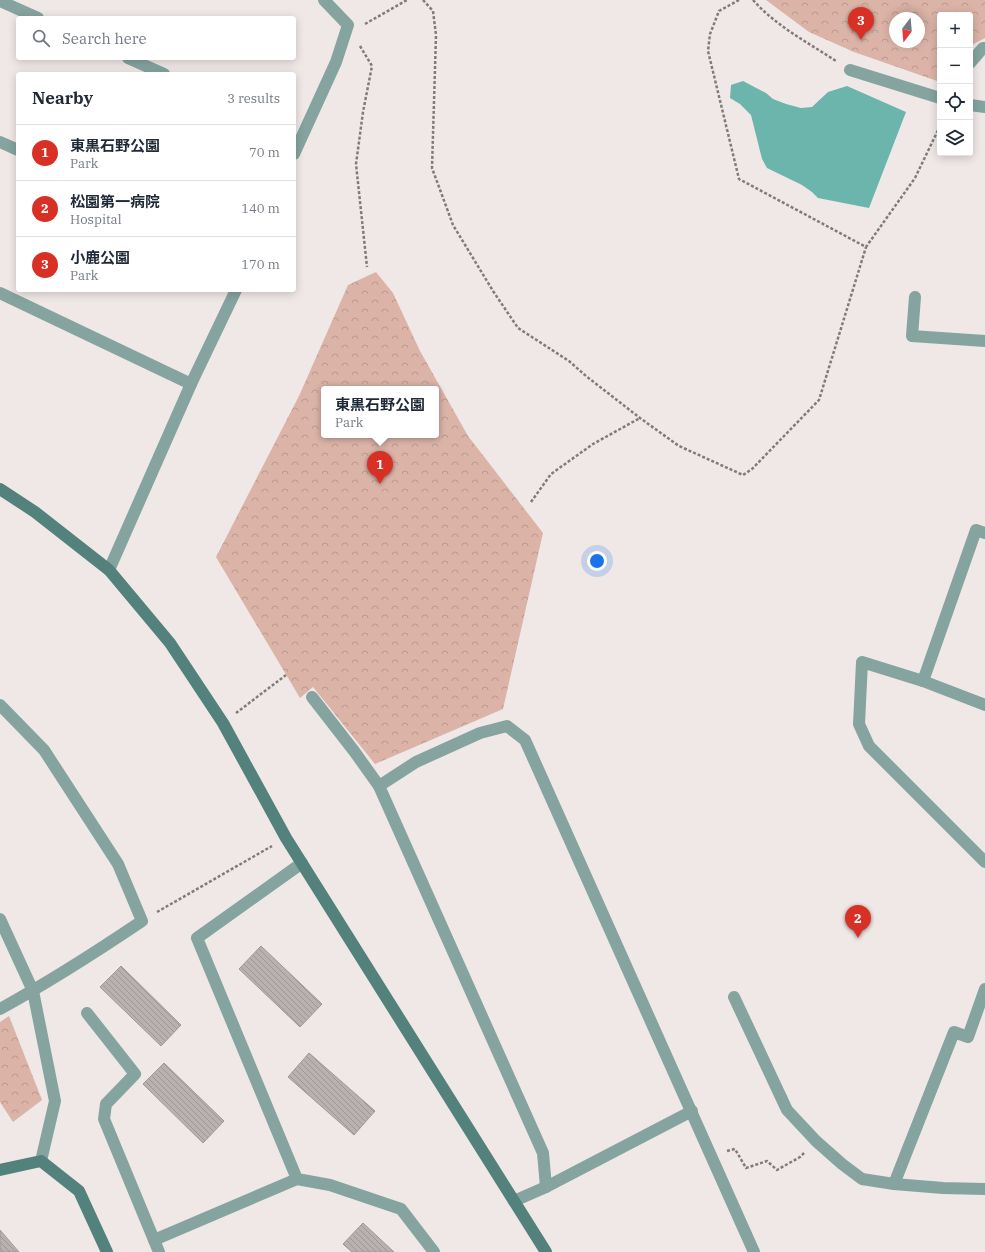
<!DOCTYPE html>
<meta charset="utf-8">
<style>
:root{--surface:#fff;--page:#f6f6f7;--text:#1f2937;--muted:#747a83;--line:#e0e1e3;--accent:#d93025}
body{margin:0;font-family:"IBM Plex Serif","Noto Sans JP",serif;background:var(--page);color:var(--text)}
.controls{position:absolute;right:12px;top:12px;display:grid;overflow:hidden;border-radius:4px;box-shadow:0 2px 10px #0003}
.controls button{width:36px;height:36px;display:grid;place-items:center;padding:0;border:0;border-bottom:1px solid var(--line);background:var(--surface);color:var(--text);font:20px sans-serif}
.compass{position:absolute;left:889px;top:12px;width:36px;height:36px;border-radius:50%;background:var(--surface);box-shadow:0 2px 10px #0003;rotate:196deg}
.you{position:absolute;left:597px;top:561px;width:14px;height:14px;margin:-10px;border:3px solid #fff;border-radius:50%;background:#1a73e8;box-shadow:0 0 0 6px #1a73e833}
.badge{display:grid;place-items:center;width:26px;height:26px;border-radius:50%;background:var(--accent);color:#fff;font-size:13px;font-weight:700}
.pin{position:absolute;translate:-50% -33px;filter:drop-shadow(0 1px 2px #0008)}
.pin::after{content:'';position:absolute;top:21px;width:14px;height:12px;background:inherit;clip-path:polygon(0 0,100% 0,50% 100%)}
.popup{position:absolute;left:321px;top:386px;width:118px;height:52px;box-sizing:border-box;display:grid;place-content:center;border-radius:4px;background:var(--surface);filter:drop-shadow(0 1px 3px #0005);font-size:13px;white-space:nowrap;color:var(--muted)}
.popup b{font-size:15px;color:var(--text)}
.popup::after{content:'';position:absolute;left:50%;top:100%;margin-left:-8px;border:8px solid transparent;border-top-color:var(--surface)}
.list{margin:0;padding:0;list-style:none}
h2{display:flex;justify-content:space-between;align-items:center;height:52px;margin:0;padding:0 16px;font-size:17px}
h2 small{font-size:13px;font-weight:400;color:var(--muted)}
.list li{display:grid;grid-template-columns:26px 1fr auto;gap:12px;align-items:center;box-sizing:border-box;height:56px;padding:0 16px;border-top:1px solid var(--line)}
.list b{display:block;font-size:15px;white-space:nowrap}
.list p{margin:0;font-size:13px;white-space:nowrap;color:var(--muted)}
.list em{font-size:13px;font-style:normal;color:var(--muted)}
.icon{flex:none;width:22px;height:22px;fill:none;stroke:currentColor;stroke-width:2;stroke-linecap:round;stroke-linejoin:round}
.map{position:relative;flex:none;width:985px;height:1252px;overflow:hidden}
.search{position:absolute;background:var(--surface);box-shadow:0 2px 10px #0003;left:16px;top:16px;width:280px;height:44px;display:flex;align-items:center;gap:10px;box-sizing:border-box;padding:0 14px;border-radius:4px;color:var(--muted);font-size:15px}
.panel{position:absolute;background:var(--surface);box-shadow:0 2px 10px #0003;left:16px;top:72px;width:280px;height:220px;border-radius:4px}
.map>svg:first-child{display:block}
.park{fill:url(#park-crowns);fill-rule:evenodd}
.water{fill:#6bb5ac}
.building{fill:url(#building-back-hatch);stroke:#9f9896}
.lines{fill:none;stroke-linecap:round;stroke-linejoin:round}
.path{stroke:#807b7a;stroke-width:2.5;stroke-dasharray:3 2;stroke-linecap:butt}
.lane{stroke:#85a49f;stroke-width:12}
.street{stroke:#85a49f;stroke-width:12}
.secondary{stroke:#53817b;stroke-width:12}
</style>
<div class="map">
<svg width="985" height="1252" viewBox="0 0 985 1252">
<defs>
<pattern id="park-crowns" width="20" height="18" patternUnits="userSpaceOnUse"><rect width="20" height="18" fill="#dbb3a7"/><path d="M2 6a3 3 0 1 1 6 0M12 15a3 3 0 1 1 6 0" fill="none" stroke="#bb998f"/></pattern>
<pattern id="building-back-hatch" width="6" height="6" patternUnits="userSpaceOnUse"><rect width="6" height="6" fill="#b8b1af"/><path d="M-1 5l2 2M0 0l6 6M5-1l2 2" fill="none" stroke="#9d9796"/></pattern>
</defs>
<rect width="100%" height="100%" fill="#f0e8e6"/>
<!-- park -->
<g class="park">
<path d="M766 0H985V38L970 46V15H940V82L854 52 809 32ZM895 18H919V42H895Z"/>
<path d="M376 272 393 293 420 351 468 436 543 533 503 709 375 764 313 687 300 698 216 557 299 396 348 285ZM324 389H436V435H324Z"/>
<path d="M9 1016 42 1100 13 1122 0 1102V1022Z"/>
</g>
<!-- water -->
<path class="water" d="M743 81 766 93 773 99 786 104 801 108 812 107 828 92 847 86 906 112 869 208 818 198 812 192 802 185 767 168 762 159 751 115 740 104 730 98 731 85Z"/>
<!-- building -->
<g class="building">
<path d="M261 946 322 1004 300 1027 239 969Z"/>
<path d="M121 966 181 1025 161 1046 100 987Z"/>
<path d="M309 1053 375 1111 354 1135 288 1077Z"/>
<path d="M164 1063 224 1121 203 1143 143 1084Z"/>
<path d="M363 1223 394 1252H352L343 1244Z"/>
<path d="M0 1230 19 1252H0Z"/>
</g>
<g class="lines">
<!-- path -->
<g class="path">
<path d="M423 0 433 11 436 35 432 168 453 225 493 291 518 328 569 361 586 376 640 418 679 446 743 475 752 469 819 400 866 247"/>
<path d="M739 0 719 11 710 34 708 51 739 179 866 247 915 178 940 126"/>
<path d="M753 0C776 26 807 42 836 61"/>
<path d="M365 24 407 0"/>
<path d="M360 46 372 66 363 112 356 164 367 267"/>
<path d="M531 502 551 474 593 444 640 418"/>
<path d="M236 713 286 675"/>
<path d="M157 912 272 846"/>
<path d="M727 1151 735 1149 746 1168 767 1161 777 1170 800 1157 804 1153"/>
</g>
<!-- lane -->
<g class="lane">
<path d="M970 63 983 48H985"/>
<path d="M312 697 354 751 379 786"/>
<path d="M302 863 197 938 297 1179 330 1185 401 1209 434 1252"/>
<path d="M87 1013 135 1074 106 1104 104 1119 159 1252"/>
<path d="M894 1184 954 1032 968 1037 985 989"/>
</g>
<!-- street -->
<g class="street">
<path d="M0 1 38 18"/>
<path d="M128 58 164 74"/>
<path d="M850 70 940 98"/>
<path d="M970 105 985 107"/>
<path d="M0 142 18 150"/>
<path d="M294 154 336 62 348 25 324 0"/>
<path d="M0 293 191 384 109 570"/>
<path d="M915 297 912 336 985 341"/>
<path d="M191 384 236 290"/>
<path d="M923 681 976 530 985 533"/>
<path d="M0 705 44 750 118 864 142 921C96 952 49 982 0 1009"/>
<path d="M985 705 923 681 862 662 859 724 869 746 985 862"/>
<path d="M0 919 33 991 55 1101 41 1161"/>
<path d="M734 997 787 1110 816 1141 842 1164 862 1179 894 1184 943 1188 985 1189"/>
<path d="M546 1187 692 1111"/>
<path d="M514 1201 546 1187 543 1153 379 786 416 762 480 733 507 726 525 740 754 1252"/>
<path d="M154 1240 297 1179"/>
</g>
<!-- secondary -->
<g class="secondary">
<path d="M0 489 35 512 109 570 170 643 223 723 286 838 546 1252"/>
<path d="M0 1170 41 1161 79 1191 107 1252"/>
</g>
</g>
</svg>
<div class="controls">
<button>+</button>
<button>−</button>
<button><svg class="icon" aria-label="locate" viewBox="0 0 24 24"><circle cx="12" cy="12" r="6"/><path d="M12 2v4M12 18v4M2 12h4M18 12h4"/></svg></button>
<button><svg class="icon" aria-label="layers" viewBox="0 0 24 24"><path d="M12 4l9 5-9 5-9-5zM3 14l9 5 9-5"/></svg></button>
</div>
<svg class="compass" viewBox="-18 -18 36 36"><path d="M0-13l5 13h-10z" fill="#e53935"/><path d="M0 13l5-13h-10z" fill="#747a83"/></svg>
<div class="you"></div>
<div class="pin badge" style="left:380px;top:484px">1</div>
<div class="popup"><b>東黒石野公園</b>Park</div>
<div class="pin badge" style="left:858px;top:938px">2</div>
<div class="pin badge" style="left:861px;top:40px">3</div>
<div class="search"><svg class="icon" aria-label="search" viewBox="0 0 24 24"><circle cx="10" cy="10" r="6"/><path d="M15 15l6 6"/></svg>Search here</div>
<section class="panel">
<h2>Nearby<small>3 results</small></h2>
<ul class="list">
<li><span class="badge">1</span><div><b>東黒石野公園</b><p>Park</p></div><em>70 m</em></li>
<li><span class="badge">2</span><div><b>松園第一病院</b><p>Hospital</p></div><em>140 m</em></li>
<li><span class="badge">3</span><div><b>小鹿公園</b><p>Park</p></div><em>170 m</em></li>
</ul>
</section>
</div>
